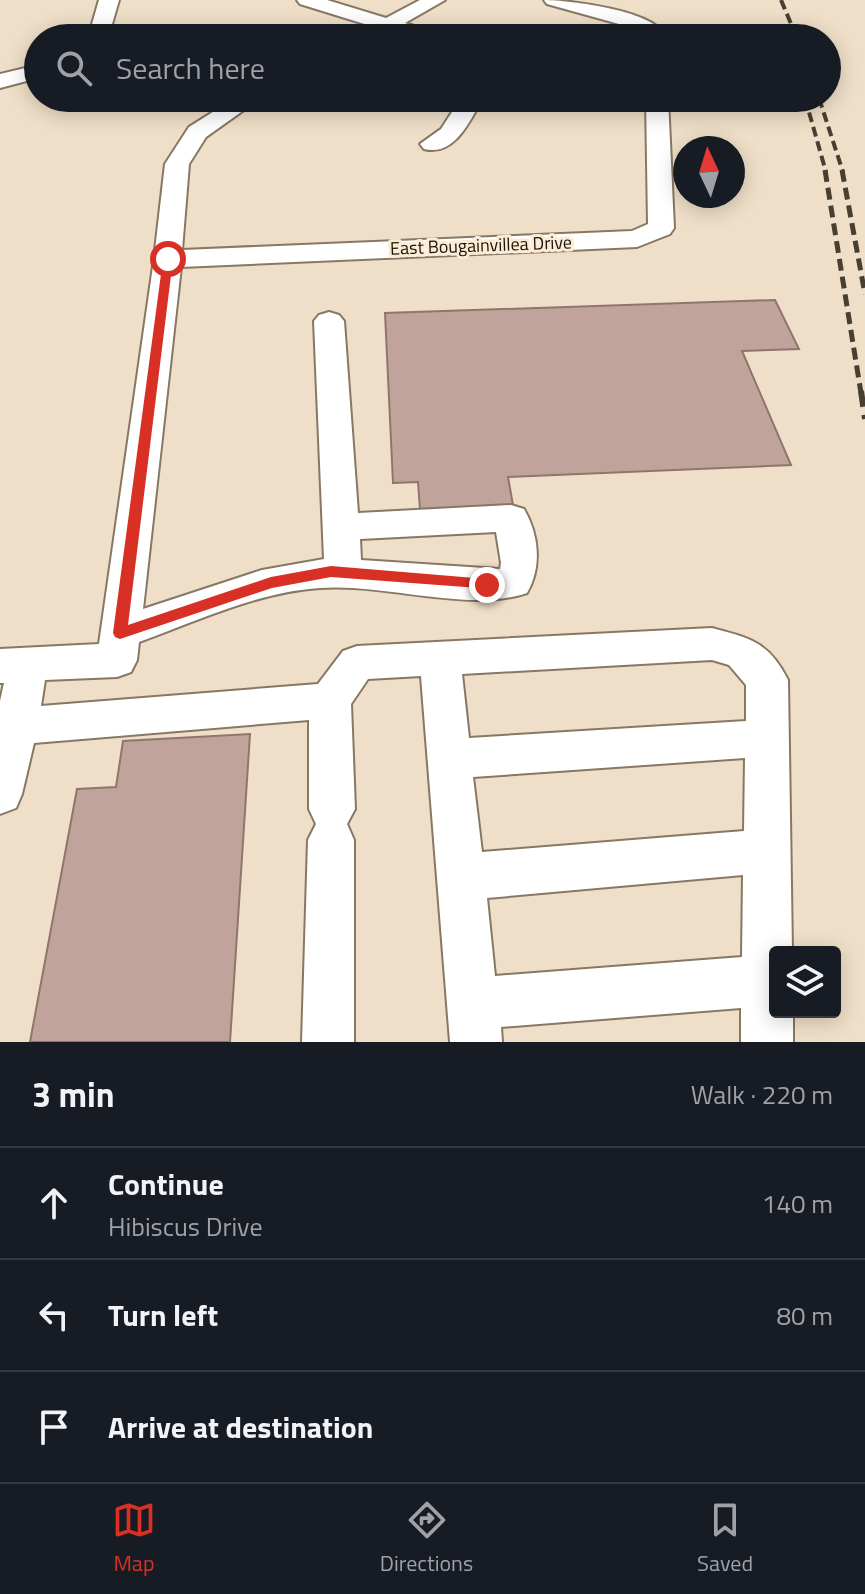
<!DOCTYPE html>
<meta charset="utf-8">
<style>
:root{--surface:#171b24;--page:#20242c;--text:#f1f3f6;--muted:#9ea1a6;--line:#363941;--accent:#d93025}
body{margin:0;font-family:"Titillium Web",sans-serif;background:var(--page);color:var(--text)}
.controls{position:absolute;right:24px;bottom:24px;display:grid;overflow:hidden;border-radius:8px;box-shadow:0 4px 20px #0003}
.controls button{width:72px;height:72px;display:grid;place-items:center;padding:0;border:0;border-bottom:2px solid var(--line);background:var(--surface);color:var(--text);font:40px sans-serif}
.compass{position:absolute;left:673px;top:136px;width:72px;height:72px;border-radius:50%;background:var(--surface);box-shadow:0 4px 20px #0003;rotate:356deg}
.stop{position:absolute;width:24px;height:24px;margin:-18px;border:6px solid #d93025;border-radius:50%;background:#fff}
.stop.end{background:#d93025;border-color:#fff;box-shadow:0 2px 8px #0008}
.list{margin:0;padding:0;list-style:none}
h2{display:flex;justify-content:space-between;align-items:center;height:104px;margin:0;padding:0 32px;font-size:34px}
h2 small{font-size:26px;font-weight:400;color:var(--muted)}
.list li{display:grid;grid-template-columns:52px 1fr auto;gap:24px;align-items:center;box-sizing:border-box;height:112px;padding:0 32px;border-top:2px solid var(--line)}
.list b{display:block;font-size:30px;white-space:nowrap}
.list p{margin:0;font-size:26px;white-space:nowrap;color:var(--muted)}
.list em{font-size:26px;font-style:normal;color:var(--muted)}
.icon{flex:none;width:44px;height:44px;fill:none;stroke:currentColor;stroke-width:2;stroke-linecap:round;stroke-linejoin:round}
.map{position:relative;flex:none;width:865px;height:1042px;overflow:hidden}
.search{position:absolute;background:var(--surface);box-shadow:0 4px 20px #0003;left:24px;right:24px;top:24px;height:88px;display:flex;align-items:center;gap:20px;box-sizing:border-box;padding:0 28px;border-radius:44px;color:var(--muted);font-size:30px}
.sheet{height:440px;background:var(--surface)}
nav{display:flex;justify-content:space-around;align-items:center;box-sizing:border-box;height:112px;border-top:2px solid var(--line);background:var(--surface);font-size:22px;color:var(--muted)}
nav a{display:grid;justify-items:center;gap:4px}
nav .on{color:var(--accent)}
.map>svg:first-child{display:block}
.building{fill:#c0a49b;stroke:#8f756d;stroke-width:2}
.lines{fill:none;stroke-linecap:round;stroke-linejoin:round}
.minor-casing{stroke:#877864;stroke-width:4}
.minor{fill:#fff;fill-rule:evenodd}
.rail-far2{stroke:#473f34;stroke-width:4;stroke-dasharray:10 5;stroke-linecap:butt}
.rail-far1{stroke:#473f34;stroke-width:5;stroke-dasharray:12 6;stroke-linecap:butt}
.rail{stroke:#473f34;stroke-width:6;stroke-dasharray:16 8;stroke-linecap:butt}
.route{fill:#d93025}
.labels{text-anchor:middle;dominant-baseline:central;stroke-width:6;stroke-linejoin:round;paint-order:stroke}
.far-street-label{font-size:18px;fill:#19130b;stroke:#fdecd5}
</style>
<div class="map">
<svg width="865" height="1042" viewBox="0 0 865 1042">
<rect width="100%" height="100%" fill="#efdfc8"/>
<!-- building -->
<g class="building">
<path d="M775 300 799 349 742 351 791 465 508 477 513 505 420 509 418 482 393 483 385 313Z"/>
<path d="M250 734 230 1042H30L77 789 116 787 123 741Z"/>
</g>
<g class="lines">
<!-- minor casing -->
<g class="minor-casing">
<g id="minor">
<path d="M99 0H119L108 38H88Z"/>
<path d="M297 0H327L386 18 420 0H445L405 23 439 34 442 38H411L390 32 378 36 371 34 368 30 371 26 300 4Z"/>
<path d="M544 0C568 0 661 11 665 38H645L637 29 547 4Z"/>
<path d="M38 65V78L0 88V74Z"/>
<path d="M235 98H261L206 137 189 164 182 250 632 231 648 224 646 98H668L674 228 670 234 637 247 181 267 143 609 262 570 324 559 314 321 319 315 329 312 339 315 344 321 358 513 511 505 524 509C539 535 542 567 527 593 468 613 384 583 320 588 258 592 197 621 139 642L137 660 131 672 117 677 45 680 41 706 318 684 343 651 357 646 712 628C750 638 769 642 788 680L792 952H775V1012H793V1042H741V1008L501 1027 502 1042H450L421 676 368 679 351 704 355 809 347 824 354 840V1042H302L308 840 316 824 309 809V720L34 743 22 794 16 808 0 814V701L4 683H0V649L99 644 154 259 165 164 189 127ZM496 532 501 563 500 569 361 560 360 539ZM712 660 729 665 746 685V721L469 738 462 674ZM745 758 744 831 482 852 473 777ZM743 875 742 957 495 976 487 898Z"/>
<path d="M461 98H483C470 120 455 157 424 149L420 144 441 129Z"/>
</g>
</g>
<!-- minor -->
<use href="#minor" class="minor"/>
<!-- rail-far2 -->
<g class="rail-far2">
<path d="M781 0 797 38"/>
<path d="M805 98 826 172"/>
<path d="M819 98 843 172"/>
</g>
<!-- rail-far1 -->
<g class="rail-far1">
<path d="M825 170 861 393"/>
<path d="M842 170 865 294"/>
</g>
<!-- rail -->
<path class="rail" d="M861 391 865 419"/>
</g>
<!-- route -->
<path class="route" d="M168 256 173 259 128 625 271 577 331 566 487 579 494 585 492 589 331 577 272 588 120 639 115 637 113 633 163 259Z"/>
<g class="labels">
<!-- far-street labels -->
<g class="far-street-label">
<text transform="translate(481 245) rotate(-2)">East Bougainvillea Drive</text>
</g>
</g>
</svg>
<div class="controls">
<button><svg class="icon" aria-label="layers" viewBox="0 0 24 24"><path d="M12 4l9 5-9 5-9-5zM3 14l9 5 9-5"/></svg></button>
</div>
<svg class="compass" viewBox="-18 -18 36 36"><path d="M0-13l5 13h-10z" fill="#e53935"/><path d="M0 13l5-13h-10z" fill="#9ea1a6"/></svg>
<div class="stop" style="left:168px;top:259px"></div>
<div class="stop end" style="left:487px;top:585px"></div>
<div class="search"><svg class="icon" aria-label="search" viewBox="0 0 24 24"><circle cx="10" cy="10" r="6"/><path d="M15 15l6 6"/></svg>Search here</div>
</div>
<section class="sheet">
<h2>3 min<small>Walk · 220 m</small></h2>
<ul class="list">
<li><svg class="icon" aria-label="ahead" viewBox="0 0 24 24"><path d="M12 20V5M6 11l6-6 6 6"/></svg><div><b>Continue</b><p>Hibiscus Drive</p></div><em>140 m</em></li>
<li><svg class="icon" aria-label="left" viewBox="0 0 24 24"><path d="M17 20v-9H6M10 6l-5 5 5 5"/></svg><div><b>Turn left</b></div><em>80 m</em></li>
<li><svg class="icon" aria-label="arrive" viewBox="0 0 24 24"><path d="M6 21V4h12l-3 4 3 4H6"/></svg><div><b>Arrive at destination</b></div></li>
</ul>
</section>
<nav>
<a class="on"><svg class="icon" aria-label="map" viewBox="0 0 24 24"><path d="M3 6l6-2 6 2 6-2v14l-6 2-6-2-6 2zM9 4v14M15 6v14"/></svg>Map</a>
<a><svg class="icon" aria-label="directions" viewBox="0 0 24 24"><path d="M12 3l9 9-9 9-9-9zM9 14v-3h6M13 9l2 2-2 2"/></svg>Directions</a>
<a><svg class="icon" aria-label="saved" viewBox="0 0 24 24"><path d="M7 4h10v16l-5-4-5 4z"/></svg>Saved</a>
</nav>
